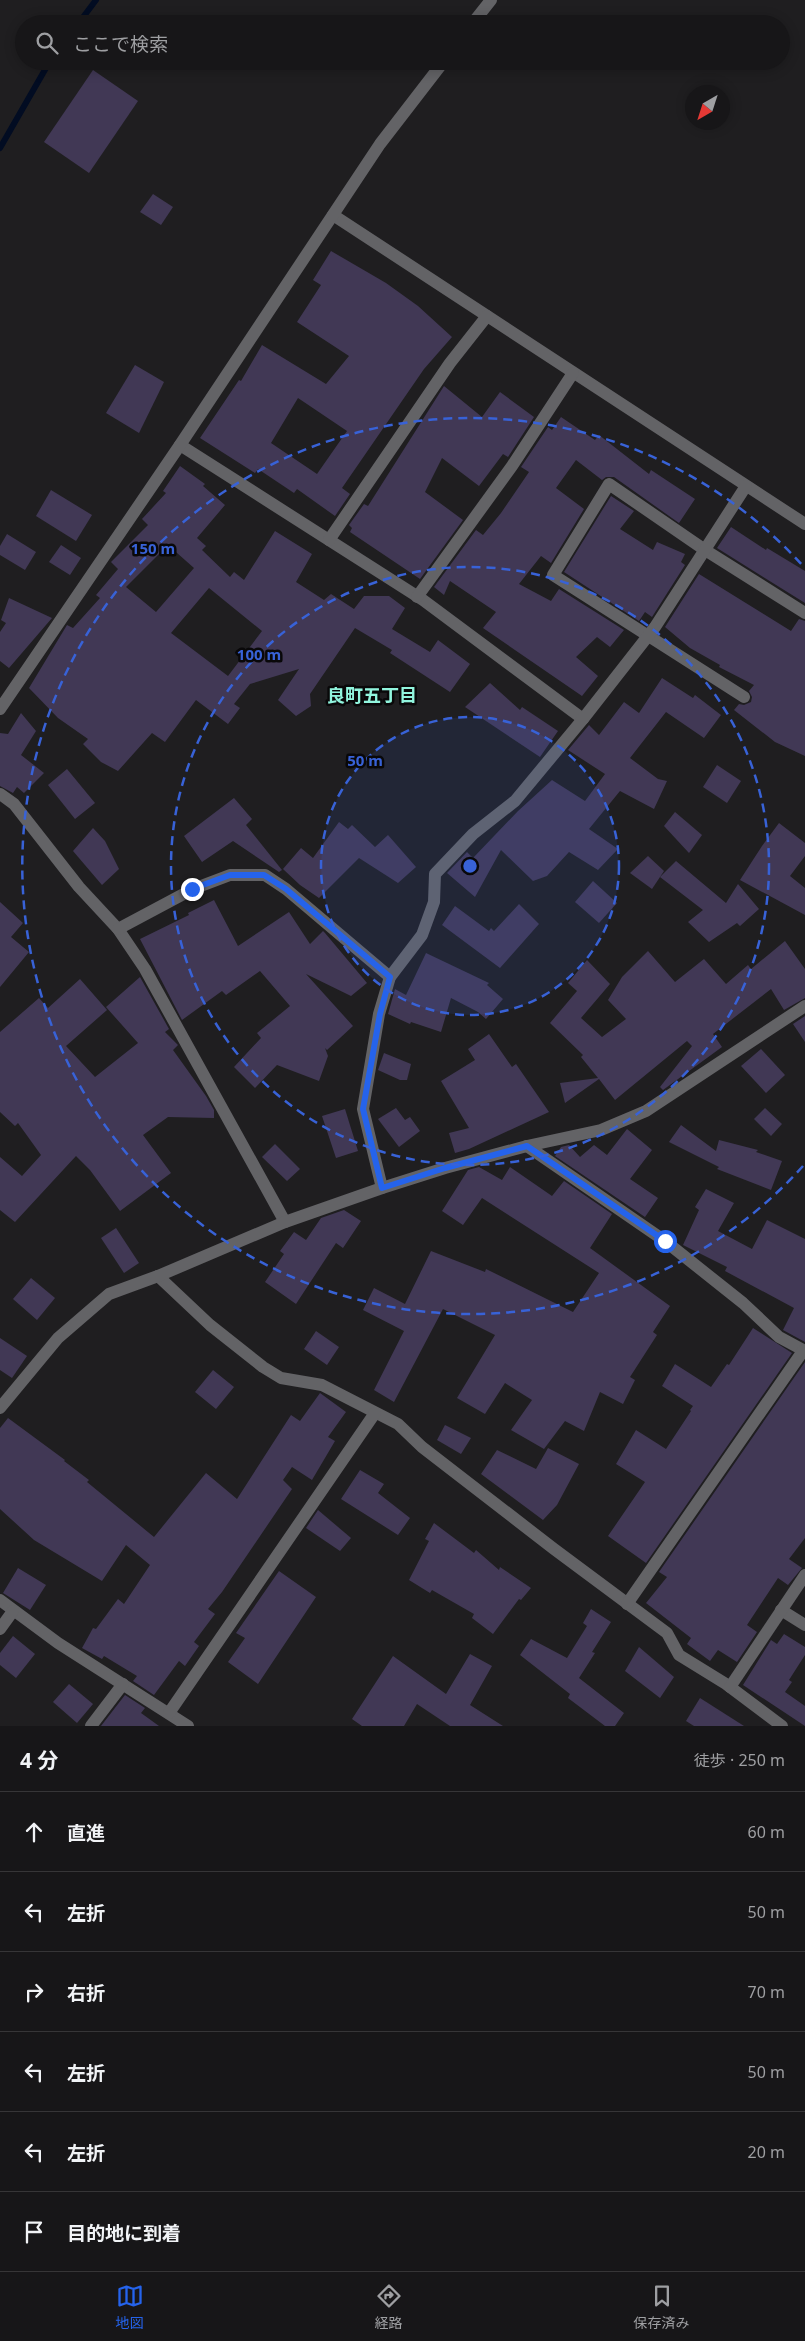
<!DOCTYPE html>
<html lang="ja">
<meta charset="utf-8">
<style>
:root{--surface:#171618;--page:#242325;--text:#f1f3f6;--muted:#9e9fa2;--line:#363537;--accent:#2563eb}
body{margin:0;font-family:"Noto Sans","Noto Sans JP",sans-serif;background:var(--page);color:var(--text)}
.compass{position:absolute;left:685px;top:85px;width:45px;height:45px;border-radius:50%;background:var(--surface);box-shadow:0 2px 12px #0003;rotate:219deg}
.stop{position:absolute;width:15px;height:15px;margin:-11px;border:4px solid #2563eb;border-radius:50%;background:#fff}
.stop.end{background:#2563eb;border-color:#fff;box-shadow:0 1px 5px #0008}
.list{margin:0;padding:0;list-style:none}
h2{display:flex;justify-content:space-between;align-items:center;height:65px;margin:0;padding:0 20px;font-size:21px}
h2 small{font-size:16px;font-weight:400;color:var(--muted)}
.list li{display:grid;grid-template-columns:32px 1fr auto;gap:15px;align-items:center;box-sizing:border-box;height:80px;padding:0 20px;border-top:1px solid var(--line)}
.list b{display:block;font-size:19px;white-space:nowrap}
.list em{font-size:16px;font-style:normal;color:var(--muted)}
.icon{flex:none;width:28px;height:28px;fill:none;stroke:currentColor;stroke-width:2;stroke-linecap:round;stroke-linejoin:round}
.map{position:relative;flex:none;width:805px;height:1726px;overflow:hidden}
.search{position:absolute;background:var(--surface);box-shadow:0 2px 12px #0003;left:15px;right:15px;top:15px;height:55px;display:flex;align-items:center;gap:12px;box-sizing:border-box;padding:0 18px;border-radius:28px;color:var(--muted);font-size:19px}
.sheet{height:545px;background:var(--surface)}
nav{display:flex;justify-content:space-around;align-items:center;box-sizing:border-box;height:70px;border-top:1px solid var(--line);background:var(--surface);font-size:14px;color:var(--muted)}
nav a{display:grid;justify-items:center;gap:2px}
nav .on{color:var(--accent)}
.map>svg:first-child{display:block}
.lines{fill:none;stroke-linecap:round;stroke-linejoin:round}
.stream{stroke:#020c22;stroke-width:6}
.building{fill:#413855;fill-rule:evenodd}
.minor{stroke:#636366;stroke-width:12}
.route{stroke:#2563eb;stroke-width:6}
.ring{fill:none;stroke:#3862d7;stroke-width:2.5;stroke-dasharray:9 6}
.labels{text-anchor:middle;dominant-baseline:central;stroke-width:5;stroke-linejoin:round;paint-order:stroke}
.neighbourhood-label{font-size:18px;font-weight:bold;fill:#91f5de;stroke:#090809}
.centre{fill:#3862d7;stroke:#090809;stroke-width:2.5}
.ring-label{font-size:15px;text-anchor:middle;font-weight:bold;fill:#3862d7;stroke:#090809;stroke-width:5;stroke-linejoin:round;paint-order:stroke}
</style>
<div class="map">
<svg width="805" height="1726" viewBox="0 0 805 1726">
<rect width="100%" height="100%" fill="#1f1e20"/>
<g class="lines">
<!-- stream -->
<g class="stream">
<path d="M78 24 96 0"/>
<path d="M0 148 50 61"/>
</g>
</g>
<!-- building -->
<g class="building">
<path d="M93 70 138 101 89 173 44 142Z"/>
<path d="M153 194 173 207 161 225 140 212Z"/>
<path d="M331 251 386 283 418 306 452 337 424 369 342 488 350 494 335 516 297 489 294 493 258 469 255 473 200 438 239 380 241 381 262 345 326 384 349 356 297 322 321 285 313 280ZM298 398 347 431 317 474 271 443Z"/>
<path d="M135 365 164 382 139 433 106 413Z"/>
<path d="M444 386 482 417 500 392 534 417 508 457 503 454 479 486 442 458 425 492 463 520 420 579 350 532 352 528 349 525 364 504 368 506Z"/>
<path d="M561 417 595 440 599 435 649 474 651 470 695 499 679 523 614 477H606L602 480 576 460 556 488 584 509 551 563 541 556 519 584 551 601 559 589 624 630 610 647 597 637 576 657 598 676 582 696 483 628 496 612 450 581 444 595 434 587 476 530 483 535 501 513 529 472 521 467 548 427 552 430Z"/>
<path d="M180 466 205 484 203 486 225 505 197 538 206 546 202 550 230 577 234 572 244 580 275 531 312 554 296 582 324 600 331 594 354 609 364 596H389L405 608 392 629 430 652 438 640 470 664 450 692 390 653 392 650 355 628 310 694 311 706 296 716 278 700 299 669 250 684 234 704 240 708 228 724 196 700 165 742 152 733 118 771 101 762 83 744 88 739 58 718 29 688 67 625 73 628 100 598 96 595 118 569 111 562 148 525 142 519 166 493 163 491ZM168 545 194 568 156 612 126 587ZM209 588 262 631 228 676 171 633Z"/>
<path d="M51 490 92 515 76 541 36 516Z"/>
<path d="M611 496 634 511 620 529 653 550 657 542 685 554 681 562 685 565 652 617 645 612 639 621 564 572Z"/>
<path d="M731 527 766 550 767 548 805 571V603L717 548Z"/>
<path d="M7 534 36 552 25 570 0 555V546Z"/>
<path d="M61 545 81 558 70 575 49 562Z"/>
<path d="M699 574 791 631 799 619 805 621V756L775 742 734 710 739 704 744 705 751 702 752 697 749 691 754 685 719 667 720 665 690 648 665 627Z"/>
<path d="M9 598 52 618 9 668 0 661V632L6 623 1 620Z"/>
<path d="M662 678 693 698 695 695 721 715 704 738 666 712 630 758 658 779 667 781 654 809 620 791 589 829 618 849 598 870 569 852 547 876 533 881 501 850 475 897 447 873 467 852 473 858 518 811 552 780 585 801 605 774 568 750 589 725 599 735 624 702 639 713Z"/>
<path d="M490 683 520 710 522 707 558 731 540 757 465 707Z"/>
<path d="M21 713 36 731 21 755 44 773 24 793 17 787 13 793 0 786V733L8 734Z"/>
<path d="M717 765 741 781 727 803 703 787Z"/>
<path d="M67 769 95 803 75 819 48 785Z"/>
<path d="M234 798 252 819 246 825 282 870 279 872 233 841 202 862 184 836Z"/>
<path d="M675 812 702 835 689 853 664 826Z"/>
<path d="M339 822 348 829 352 825 375 847 388 835 416 867 398 883 359 858 319 898 300 885 283 869 301 848 313 858Z"/>
<path d="M779 823 805 843V856L790 876 805 888V915L740 880 762 846Z"/>
<path d="M93 828 105 841 119 869 102 885 73 851Z"/>
<path d="M648 856 664 871 652 889 630 873Z"/>
<path d="M676 861 726 903 738 884 759 909 740 926 737 923 709 942 688 922 703 910 660 877Z"/>
<path d="M593 881 617 903 599 923 575 902Z"/>
<path d="M214 900 238 946 289 912 310 944 323 931 325 933 367 983 351 996 306 974 353 1026 327 1050 325 1048 328 1056 319 1081 277 1065 255 1088 234 1067 261 1038 257 1033 290 1006 260 971 226 995 222 991 182 1020 140 939 189 915 188 913Z"/>
<path d="M0 902 23 923 11 937 29 952 0 987Z"/>
<path d="M519 904 539 924 500 968 442 925 455 906 489 931 491 928 494 931Z"/>
<path d="M785 941 805 969V998L784 1010 771 989 713 1034 722 1047 663 1090 660 1087 692 1046 687 1041 615 1100 599 1079 565 1103 560 1083 598 1078 581 1057 583 1055 550 1023 577 991 568 983 587 960 610 984 581 1018 602 1037 626 1019 608 1000 622 977 648 951 675 982 704 959 726 984 748 965 751 969Z"/>
<path d="M426 953 489 983 487 985 503 999 486 1019 478 1012 451 998 441 1032 411 1022 410 1024 388 1014 395 989 406 995Z"/>
<path d="M140 977 169 1029 165 1032 178 1045 173 1050 206 1096 214 1110V1118L168 1117 143 1135 171 1173 120 1211 90 1170 76 1156 15 1222 0 1210V1157L22 1176 41 1155 18 1123 15 1126 0 1112V1032L39 998 48 1008 80 979 107 1010 66 1046 95 1077 138 1043 106 1007Z"/>
<path d="M805 1016V1042L793 1024Z"/>
<path d="M489 1034 512 1067 516 1064 549 1112 469 1149 455 1153 449 1133 469 1128 441 1081 475 1060 468 1049Z"/>
<path d="M761 1049 785 1075 766 1093 741 1066Z"/>
<path d="M384 1053 411 1064 407 1080H400L378 1070Z"/>
<path d="M396 1108 405 1120 410 1117 420 1131 399 1147 378 1119Z"/>
<path d="M765 1108 782 1124 771 1136 754 1119Z"/>
<path d="M345 1109 358 1151 336 1158 322 1116Z"/>
<path d="M681 1125 716 1151 719 1140 758 1150 756 1152 782 1161 771 1190 717 1169 719 1167 669 1142Z"/>
<path d="M627 1129 652 1150 630 1179 658 1198 645 1217 555 1156 561 1147 569 1145 580 1157 594 1145 607 1155Z"/>
<path d="M275 1144 300 1169 287 1181 262 1157Z"/>
<path d="M479 1167 502 1180 510 1167 552 1196 564 1181 612 1214 590 1248 670 1306 653 1332 657 1335 630 1377 635 1380 623 1404 600 1392 584 1431 565 1421 544 1449 511 1430 532 1400 505 1383 485 1414 457 1398 495 1335 443 1309 394 1402 374 1390 404 1331 363 1310 374 1288 405 1304 431 1251 485 1272 486 1269 573 1312 599 1273 482 1198 463 1225 442 1211 468 1170Z"/>
<path d="M706 1189 734 1203 718 1231 752 1249 767 1220 805 1239V1342L783 1330 794 1308 725 1271 727 1267 683 1245 699 1210 695 1207Z"/>
<path d="M344 1210 361 1221 343 1248 336 1243 296 1304 265 1282 284 1254 280 1251 294 1232 306 1240 321 1218Z"/>
<path d="M116 1228 139 1263 124 1273 101 1238Z"/>
<path d="M31 1278 55 1298 37 1320 13 1299Z"/>
<path d="M753 1328 792 1353 646 1563 608 1536 645 1482 616 1464 636 1430 666 1449 691 1411 690 1410 693 1406 662 1386 675 1364 711 1387 727 1364 729 1365Z"/>
<path d="M316 1331 339 1347 327 1365 304 1349Z"/>
<path d="M0 1338 27 1356 12 1378 0 1370Z"/>
<path d="M805 1362V1538L789 1559 802 1568 788 1585 778 1578 747 1625 757 1632 737 1662 718 1650 710 1661 687 1644 691 1638 646 1603 667 1577 659 1572Z"/>
<path d="M213 1370 234 1387 216 1409 195 1392Z"/>
<path d="M320 1393 346 1412 328 1437 335 1441 312 1480 292 1467 283 1480 292 1489 222 1592 208 1609 215 1614 194 1642 199 1646 185 1666 179 1661 154 1695 133 1681 137 1676 104 1656 102 1659 82 1648 93 1628 96 1629 118 1599 124 1604 150 1565 126 1545 102 1581 34 1540 0 1509V1428L8 1418 65 1460 64 1461 89 1480 87 1482 154 1537 206 1473 237 1499 291 1415 300 1421Z"/>
<path d="M445 1425 471 1438 461 1454 437 1440Z"/>
<path d="M548 1448 579 1464 557 1505 543 1520 481 1474 497 1450 536 1469Z"/>
<path d="M360 1470 384 1484 378 1493 410 1518 398 1535 341 1499Z"/>
<path d="M318 1510 351 1538 340 1551 306 1528Z"/>
<path d="M434 1523 474 1553 476 1550 499 1570 500 1567 531 1588 521 1600 519 1599 493 1634 472 1618 474 1614 432 1590 430 1593 409 1580 429 1541 425 1539Z"/>
<path d="M18 1568 46 1585 30 1610 3 1593Z"/>
<path d="M279 1571 316 1597 258 1684 228 1662 245 1638 236 1633Z"/>
<path d="M591 1609 611 1622 592 1652 595 1653 579 1678 624 1713 615 1726H605L568 1698 570 1694 520 1655 531 1639 567 1658 587 1626 583 1623Z"/>
<path d="M784 1634 805 1647V1655L789 1680 792 1682 785 1692 805 1706V1726L743 1685 771 1640 777 1644Z"/>
<path d="M13 1636 35 1654 16 1678 0 1665V1653Z"/>
<path d="M639 1647 674 1677 660 1698 625 1671Z"/>
<path d="M470 1654 492 1666 470 1705 503 1726H450L417 1704 404 1726H362L352 1719 393 1656 446 1694Z"/>
<path d="M69 1684 93 1704 77 1723 53 1702Z"/>
<path d="M125 1695 145 1708 141 1713 159 1726H101Z"/>
<path d="M700 1698 744 1726H694L686 1721Z"/>
</g>
<g class="lines">
<!-- minor -->
<g class="minor">
<path d="M472 24 491 0"/>
<path d="M333 215 805 524"/>
<path d="M180 445 423 600 583 719"/>
<path d="M329 540 450 363 487 316"/>
<path d="M417 597 512 466 573 373"/>
<path d="M744 697 553 575 609 484 705 550 805 613"/>
<path d="M0 709 180 445 380 144 444 61"/>
<path d="M0 794 14 804 79 887 118 929 145 969 285 1222"/>
<path d="M118 929 193 889 230 875H265L286 889 390 977"/>
<path d="M527 1146 665 1241 743 1303 779 1337 805 1351"/>
<path d="M382 1188 363 1109 379 1014 390 977 422 935 434 902 435 874 473 834 515 801 583 719 655 627 746 486"/>
<path d="M158 1276 210 1325 263 1367 281 1378 322 1385 398 1424 422 1447 554 1549 667 1633 679 1655 726 1684 782 1726"/>
<path d="M0 1408 58 1338 109 1294 158 1276 285 1222 382 1188 445 1168 527 1146 601 1130 646 1111 805 1006"/>
<path d="M0 1600 58 1643 188 1726"/>
<path d="M627 1604 803 1351"/>
<path d="M781 1610 805 1625"/>
<path d="M0 1629 13 1611"/>
<path d="M730 1687 805 1575"/>
<path d="M169 1713 375 1413"/>
<path d="M91 1726 123 1684"/>
</g>
</g>
<g class="lines">
<!-- route -->
<path class="route" d="M192 889 230 875H264L286 889 390 977 380 1014 363 1109 382 1188 445 1168 527 1146 665 1241"/>
</g>
<!-- distance rings -->
<circle cx="470" cy="866" r="149" fill="#3862d7" fill-opacity=".12"/>
<g class="ring">
<circle cx="470" cy="866" r="149"/>
<circle cx="470" cy="866" r="299"/>
<path d="M803 1166A448 448 0 1 1 803 566"/>
</g>
<g class="labels">
<!-- neighbourhood labels -->
<g class="neighbourhood-label">
<text x="372" y="695">良町五丁目</text>
</g>
</g>
<circle cx="470" cy="866" r="8" class="centre"/>
<g class="ring-label">
<text x="153" y="554">150 m</text>
<text x="259" y="660">100 m</text>
<text x="365" y="766">50 m</text>
</g>
</svg>
<svg class="compass" viewBox="-18 -18 36 36"><path d="M0-13l5 13h-10z" fill="#e53935"/><path d="M0 13l5-13h-10z" fill="#9e9fa2"/></svg>
<div class="stop" style="left:665px;top:1241px"></div>
<div class="stop end" style="left:192px;top:889px"></div>
<div class="search"><svg class="icon" aria-label="search" viewBox="0 0 24 24"><circle cx="10" cy="10" r="6"/><path d="M15 15l6 6"/></svg>ここで検索</div>
</div>
<section class="sheet">
<h2>4 分<small>徒歩 · 250 m</small></h2>
<ul class="list">
<li><svg class="icon" aria-label="ahead" viewBox="0 0 24 24"><path d="M12 20V5M6 11l6-6 6 6"/></svg><div><b>直進</b></div><em>60 m</em></li>
<li><svg class="icon" aria-label="left" viewBox="0 0 24 24"><path d="M17 20v-9H6M10 6l-5 5 5 5"/></svg><div><b>左折</b></div><em>50 m</em></li>
<li><svg class="icon" aria-label="right" viewBox="0 0 24 24"><path d="M7 20v-9h11M14 6l5 5-5 5"/></svg><div><b>右折</b></div><em>70 m</em></li>
<li><svg class="icon" aria-label="left" viewBox="0 0 24 24"><path d="M17 20v-9H6M10 6l-5 5 5 5"/></svg><div><b>左折</b></div><em>50 m</em></li>
<li><svg class="icon" aria-label="left" viewBox="0 0 24 24"><path d="M17 20v-9H6M10 6l-5 5 5 5"/></svg><div><b>左折</b></div><em>20 m</em></li>
<li><svg class="icon" aria-label="arrive" viewBox="0 0 24 24"><path d="M6 21V4h12l-3 4 3 4H6"/></svg><div><b>目的地に到着</b></div></li>
</ul>
</section>
<nav>
<a class="on"><svg class="icon" aria-label="map" viewBox="0 0 24 24"><path d="M3 6l6-2 6 2 6-2v14l-6 2-6-2-6 2zM9 4v14M15 6v14"/></svg>地図</a>
<a><svg class="icon" aria-label="directions" viewBox="0 0 24 24"><path d="M12 3l9 9-9 9-9-9zM9 14v-3h6M13 9l2 2-2 2"/></svg>経路</a>
<a><svg class="icon" aria-label="saved" viewBox="0 0 24 24"><path d="M7 4h10v16l-5-4-5 4z"/></svg>保存済み</a>
</nav>
